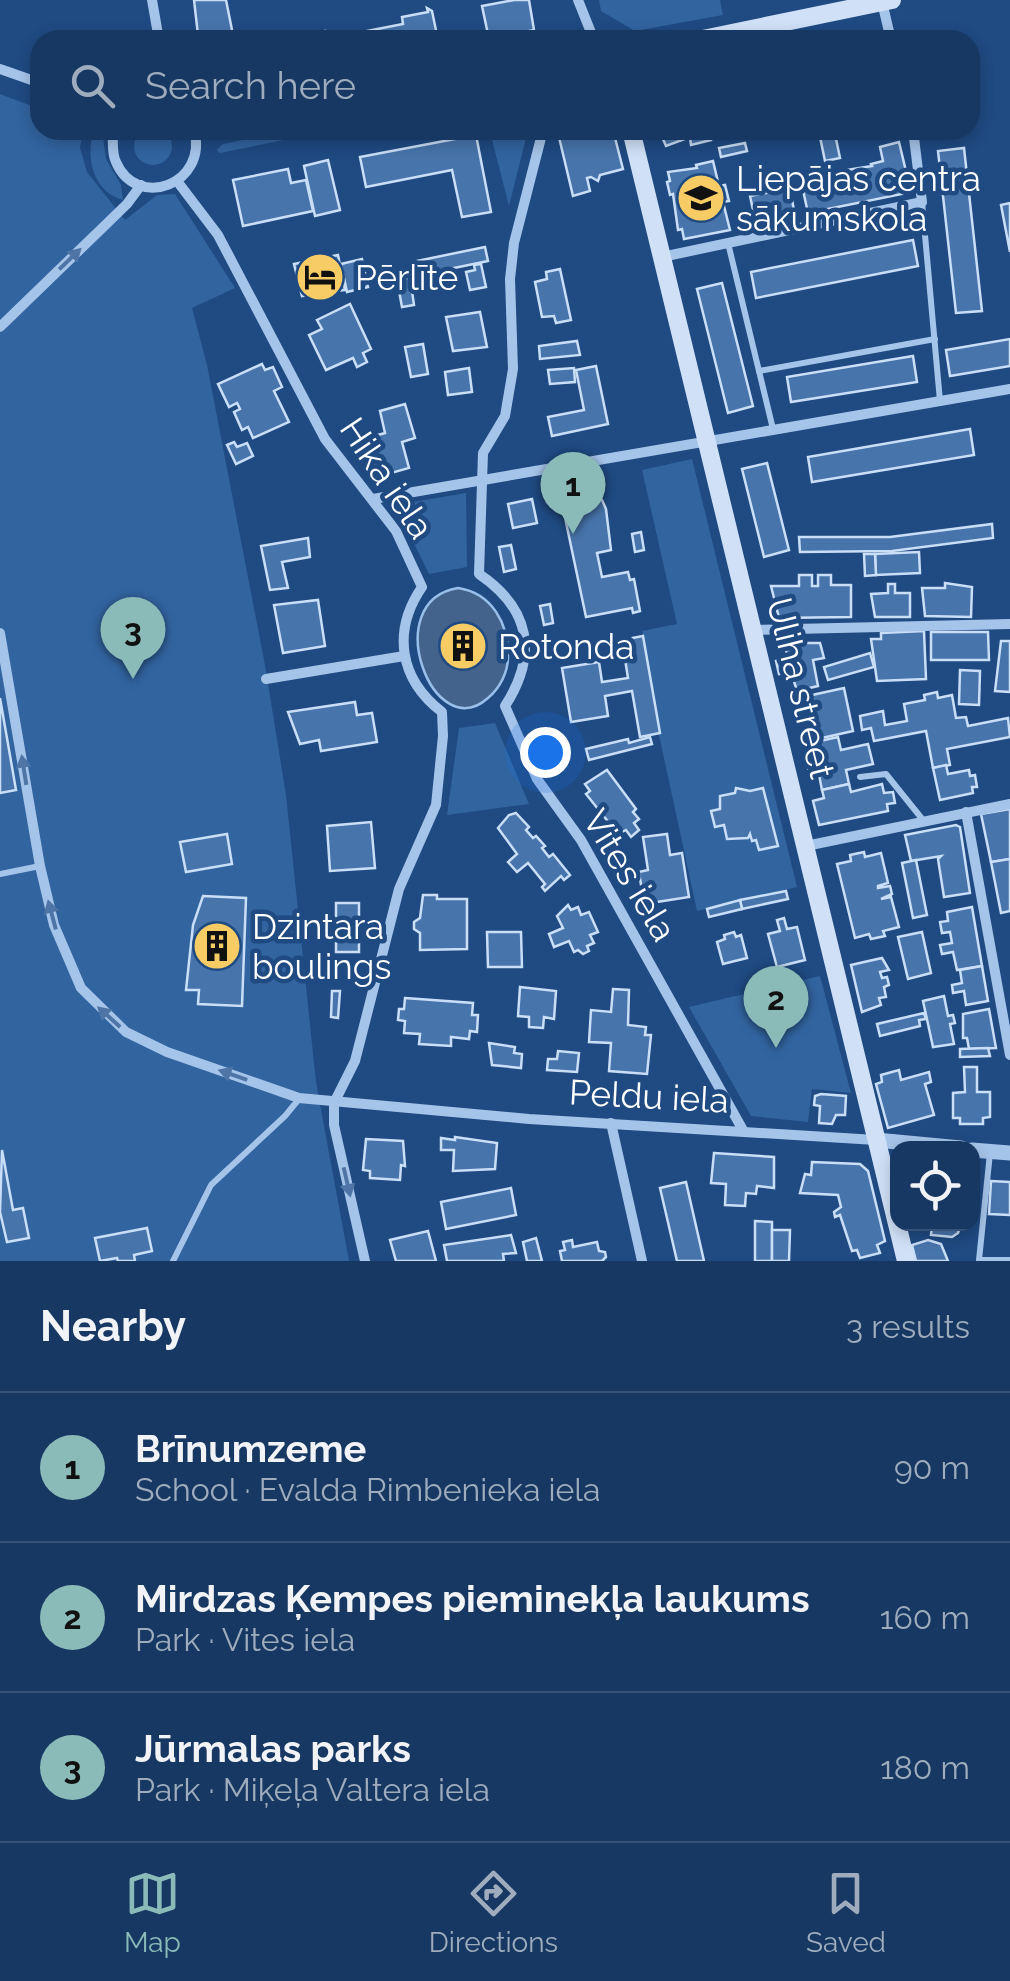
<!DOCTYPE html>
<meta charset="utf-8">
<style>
:root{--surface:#173862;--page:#24436b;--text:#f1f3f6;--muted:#9eacbe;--line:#365277;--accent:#8bbbb9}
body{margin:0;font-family:Raleway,sans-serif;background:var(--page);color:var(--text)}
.controls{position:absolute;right:30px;bottom:30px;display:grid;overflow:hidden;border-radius:20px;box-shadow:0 5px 15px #0003}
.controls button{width:90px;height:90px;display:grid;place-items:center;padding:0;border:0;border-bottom:2px solid var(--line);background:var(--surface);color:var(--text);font:50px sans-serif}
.you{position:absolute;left:545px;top:752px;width:35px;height:35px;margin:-25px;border:8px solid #fff;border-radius:50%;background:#1a73e8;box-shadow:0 0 0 15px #1a73e833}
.badge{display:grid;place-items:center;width:65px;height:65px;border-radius:50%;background:var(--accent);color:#111;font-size:32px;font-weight:700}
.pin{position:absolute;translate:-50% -82px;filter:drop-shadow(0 2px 5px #0008)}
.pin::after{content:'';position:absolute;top:52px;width:35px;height:30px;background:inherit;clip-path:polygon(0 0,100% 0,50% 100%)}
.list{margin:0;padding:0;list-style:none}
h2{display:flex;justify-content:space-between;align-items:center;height:130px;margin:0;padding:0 40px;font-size:42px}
h2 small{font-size:32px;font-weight:400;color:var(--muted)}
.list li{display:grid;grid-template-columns:65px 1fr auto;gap:30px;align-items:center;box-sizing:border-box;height:150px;padding:0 40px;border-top:2px solid var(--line)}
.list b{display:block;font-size:38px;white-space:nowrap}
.list p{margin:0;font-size:32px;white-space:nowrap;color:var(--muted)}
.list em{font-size:32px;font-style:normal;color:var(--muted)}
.icon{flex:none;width:55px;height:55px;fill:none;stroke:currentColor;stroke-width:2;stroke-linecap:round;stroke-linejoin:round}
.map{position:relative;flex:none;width:1010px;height:1261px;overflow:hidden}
.search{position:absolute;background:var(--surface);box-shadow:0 5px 15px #0003;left:30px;right:30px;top:30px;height:110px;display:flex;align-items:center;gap:25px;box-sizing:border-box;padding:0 35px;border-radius:30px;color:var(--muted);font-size:38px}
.sheet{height:580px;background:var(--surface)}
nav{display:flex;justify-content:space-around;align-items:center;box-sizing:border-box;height:140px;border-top:2px solid var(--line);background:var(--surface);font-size:28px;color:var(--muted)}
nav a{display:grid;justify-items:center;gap:5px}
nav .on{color:var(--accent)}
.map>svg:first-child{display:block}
.green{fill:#3264a0}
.water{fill:#44638c;stroke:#98bfea;stroke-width:2.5;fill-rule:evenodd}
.building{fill:#4774ab;stroke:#c9def7;stroke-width:2.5}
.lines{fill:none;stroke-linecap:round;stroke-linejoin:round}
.service{stroke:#a5c4e9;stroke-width:6}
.minor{stroke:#a5c4e9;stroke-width:10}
.tertiary{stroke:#a5c4e9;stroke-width:15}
.secondary{stroke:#d0e1f7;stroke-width:18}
.oneway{fill:#4e75a6}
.labels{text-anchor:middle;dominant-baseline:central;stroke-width:9;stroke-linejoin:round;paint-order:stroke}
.poi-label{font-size:35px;fill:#fff;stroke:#1f4a82;text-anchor:start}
.street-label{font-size:35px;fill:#fff;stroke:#1f4a82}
</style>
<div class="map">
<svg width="1010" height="1261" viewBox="0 0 1010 1261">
<rect width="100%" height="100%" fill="#1f4a82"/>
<!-- green -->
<g class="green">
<path d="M599 0H720L723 15 635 31 601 11Z"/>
<path d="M0 94 40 109V130H83L80 148 87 172 125 220 157 195 175 194 235 288 192 308 207 365 265 665 286 795 316 1082 349 1261H0Z"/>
<circle cx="153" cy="146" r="19"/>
<path d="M94 130H102L106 159 121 185 123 200C93 192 85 157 94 130Z"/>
<path d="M291 130H333L220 153 217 150 223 144Z"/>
<path d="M501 130H528L509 206 490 132Z"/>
<path d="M692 459 797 887 697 911 659 735 642 631 677 624 642 470Z"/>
<path d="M466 493 467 567 429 574 395 505Z"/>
<circle cx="463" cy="646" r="16"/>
<path d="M495 723 529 804 447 815 459 728Z"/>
<path d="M820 976 851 1093 812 1089 808 1122 751 1116 689 1007Z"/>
</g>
<!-- water -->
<path class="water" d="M458 588C492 593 509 624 508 657 508 672 500 688 488 698 433 747 378 601 458 588ZM461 630 472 632 478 641 476 655 468 661 458 660 448 649 452 635Z"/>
<!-- building -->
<g class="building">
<path d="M194 0H226L234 40H202L198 35Z"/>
<path d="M514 0H529L534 30 489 39 482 6Z"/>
<path d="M427 8 432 11 438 40H295L294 37 325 31 326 39 403 24 402 17 428 12Z"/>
<path d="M570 130H613L623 169 600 175 598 181 591 177 587 178 590 191 573 196 558 133Z"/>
<path d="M659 130H704L710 132 711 140 691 145 690 137 666 146Z"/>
<path d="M835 134 840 158 825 161 820 137Z"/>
<path d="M476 135 491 212 462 217 452 170 366 187 360 157Z"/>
<path d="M899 142 910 188 907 193 808 213 801 181 821 177V174L872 166 871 164 883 161 880 147Z"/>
<path d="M745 143 747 151 721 157 719 148Z"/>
<path d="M964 148 982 311 956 313 938 151Z"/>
<path d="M328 160 340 210 315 216 304 166Z"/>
<path d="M713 161 719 186 725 185 729 201 723 202 730 230 684 239 682 229 678 230 673 194 670 195 667 182 670 181 668 172 697 168 696 165Z"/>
<path d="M288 169 291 183 306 180 313 211 243 226 233 180Z"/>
<path d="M774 185 776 191 790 188 795 216 756 224 750 196 771 192 770 186Z"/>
<path d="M1010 203V252L1001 205Z"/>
<path d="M913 240 918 266 756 298 751 272Z"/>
<path d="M485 247 488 261 420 275 417 261Z"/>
<path d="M338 255 345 290 302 296 294 264Z"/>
<path d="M362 259 368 287 347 292 341 264Z"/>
<path d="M481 264 486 287 470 290 466 272 475 270 474 265Z"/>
<path d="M560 269 571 320 556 323 554 316 542 317 535 282 547 279 546 272Z"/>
<path d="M423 275 425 288 412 291 414 305 402 307 397 280Z"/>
<path d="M722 283 753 406 728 413 697 289Z"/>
<path d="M350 304 371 349 363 353 367 362 357 367 353 358 326 370 309 335 322 329 317 320Z"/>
<path d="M480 312 487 347 453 351 446 317Z"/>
<path d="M1010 339V366L950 376 946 350Z"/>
<path d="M577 341 580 355 540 359 539 346Z"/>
<path d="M423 344 428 374 411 377 405 347Z"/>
<path d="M913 356 917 382 791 402 787 377Z"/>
<path d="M262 364 265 370 273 367 282 387 274 391 289 422 253 438 248 427 242 430 234 412 240 409 237 403 229 407 218 384Z"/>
<path d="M596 366 608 424 552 436 548 417 584 410 576 370Z"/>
<path d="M469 368 472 392 448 395 445 372Z"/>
<path d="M574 368 575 382 550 384 548 370Z"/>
<path d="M405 404 415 438 402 442 409 468 377 477 367 438 385 433 380 411Z"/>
<path d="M970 429 974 455 812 482 808 457Z"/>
<path d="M234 442 237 447 247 443 253 456 236 464 227 445Z"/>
<path d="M767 463 789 550 764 557 742 469Z"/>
<path d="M583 495H589L590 502 602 500 606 509 611 550 597 553 602 577 628 572 630 580 634 579 640 611 633 613 632 608 586 617 563 508 574 505 573 498Z"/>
<path d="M532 499 537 523 513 528 508 504Z"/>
<path d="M992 524 993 538 892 551 800 552 799 537H890Z"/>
<path d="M641 532 644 550 635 552 632 534Z"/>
<path d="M308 538 310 557 282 562 288 588 270 590 261 546Z"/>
<path d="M511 545 516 569 504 572 499 547Z"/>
<path d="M919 552 920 573 876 575 875 554Z"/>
<path d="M864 554H875L876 575 865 576Z"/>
<path d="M799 575H812V586H818V575H831V585H851V617L779 618 771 586H799Z"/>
<path d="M945 583 972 587 971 617 925 616 922 588H945Z"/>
<path d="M888 584H895V593H910V617H875L871 594 888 593Z"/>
<path d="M318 600 325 646 283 653 274 605Z"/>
<path d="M550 604 553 623 544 625 540 606Z"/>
<path d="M924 631 926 679 877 681 871 639H881V633Z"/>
<path d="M931 632H988L989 660H931Z"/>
<path d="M643 636 660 733 640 737 632 691 605 696 608 716 571 722 562 668 599 662 602 682 628 678 622 640Z"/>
<path d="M1001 641H1010V692L995 691Z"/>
<path d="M784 643H820L824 658 813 660 818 686 797 691 791 672 779 674 776 661 788 658Z"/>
<path d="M870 653 874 667 828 680 824 667Z"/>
<path d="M960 670 980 671 979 705 959 704Z"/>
<path d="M844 688 853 731 813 740 803 697Z"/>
<path d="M937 692 938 698 952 695 956 718 966 717 968 726 1008 718 1010 737 947 749 950 765 933 768 926 731 874 741 871 728 862 730 860 716 883 711 885 725 907 721 904 704 925 700 924 695Z"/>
<path d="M0 698 16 790 0 793Z"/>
<path d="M355 702 357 715 372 713 377 742 321 751 319 740 300 744 288 712Z"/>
<path d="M650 737 652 744 589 760 586 749 628 739 629 743Z"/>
<path d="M838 737 841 750 868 744 873 764 846 770 849 784 822 790 819 775 810 777 805 755 813 753 811 743Z"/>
<path d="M946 765 948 774 969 770 970 776 975 775 977 787H972L973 793 940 800 933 768Z"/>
<path d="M607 770 636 809 633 812 639 819 634 823 639 830 631 837 626 830 618 834 586 794 590 791 585 784Z"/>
<path d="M849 784 851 792 882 784 884 793 893 792 895 803 887 804 888 811 819 825 813 801 824 798 822 790Z"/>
<path d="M736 788 750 791 763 788 778 846 759 850 756 840 752 841 750 834 748 838 727 839 724 825 715 827 711 811 720 809V796L735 793Z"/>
<path d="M1010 809V859L991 862 981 814Z"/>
<path d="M516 813 529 827 526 830 533 838 536 836 545 846 542 848 549 857 553 854 570 875 564 880 561 876 545 891 542 887 545 884 528 863 517 872 508 862 517 854 498 828 509 815Z"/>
<path d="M371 822 375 868 330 871 327 826Z"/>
<path d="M956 825 960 827 970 893 944 897 938 859 941 856 911 861 905 835Z"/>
<path d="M227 834 232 864 186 872 180 842Z"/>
<path d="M667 834 670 855 682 853 689 897 644 904 639 872 648 870 643 837Z"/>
<path d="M864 852 865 857 881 853 888 883 878 886V888L890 886 892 894 881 899 891 897 899 927 883 931 885 936 871 939 869 934 855 938 837 864 851 861 850 855Z"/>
<path d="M1010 859V911L1001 913 991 862Z"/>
<path d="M916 860 927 915 913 918 902 863Z"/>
<path d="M786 891 788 899 742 909 740 900Z"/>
<path d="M423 895H437V899H467V949L420 950V933L414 929V922L420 918Z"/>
<path d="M203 896 246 898 242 1006 198 1004 199 990H186L193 925Z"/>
<path d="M740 900 742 909 709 917 707 909Z"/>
<rect x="336" y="903" width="23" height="49"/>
<path d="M568 905 571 910 578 907 581 915 589 912 598 932 590 935 594 943 587 946 589 951 583 954 578 950 574 952 569 941 554 947 549 934 563 928 557 916Z"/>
<path d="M972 907 982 966 957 970 953 952 942 954 940 945 952 943 950 932 942 933 940 922 948 921 947 912Z"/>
<path d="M784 918 787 929 797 927 805 960 777 967 768 934 780 931 777 920Z"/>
<path d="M487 932H521L522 967H488Z"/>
<path d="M734 932 736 937 741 935 747 958 723 964 717 942 725 939 724 935Z"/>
<path d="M922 932 931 973 908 979 898 937Z"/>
<path d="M882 958 889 970 880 972 882 978 887 977 889 985 884 987 886 997 879 998 881 1005 862 1012 851 965Z"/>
<path d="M982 966 988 1001 966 1005 964 991 953 993 952 985 962 983 960 970Z"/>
<path d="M775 974 778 986 763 990 760 978Z"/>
<path d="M520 987 556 991 554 1019 544 1017 543 1028 529 1027V1017L518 1016Z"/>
<path d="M613 989 629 990 628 1025 646 1027 645 1035H651L647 1074 609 1071 611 1043 589 1042 591 1010 611 1012Z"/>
<path d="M332 991H340L338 1018 331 1017Z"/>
<path d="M944 996 948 1016 953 1015 955 1023 950 1024 954 1044 933 1047 923 1001Z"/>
<path d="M405 998 473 1003 472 1015H478L477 1032 470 1031 469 1039 451 1037V1046L419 1044 420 1034 404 1033 405 1021 398 1020 399 1009H404Z"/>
<path d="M989 1009 996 1048 969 1049 967 1038H963V1014Z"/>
<path d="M924 1013 926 1019 919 1020 920 1026 880 1036 877 1024Z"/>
<path d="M489 1043 515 1047 514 1053 522 1054 521 1068 492 1065Z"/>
<path d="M988 1048 990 1056 960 1057V1049Z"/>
<path d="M558 1051 579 1053 577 1072 547 1070 548 1059H557Z"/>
<path d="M964 1067H977V1092H990V1117L983 1118V1124H960V1118H953V1093L965 1092Z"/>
<path d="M899 1070 901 1080 929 1072 931 1082 925 1084 934 1115 888 1128 876 1084 882 1082 881 1075Z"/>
<path d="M821 1094 846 1096 845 1115H836L832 1124 819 1123 820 1106 814 1105 815 1096Z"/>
<path d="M455 1137 497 1143 495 1169 453 1171 454 1150H441V1138L455 1140Z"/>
<path d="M366 1139 403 1141 405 1166 401 1165 400 1180 370 1178V1171L363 1170Z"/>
<path d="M2 1150 13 1210 23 1208 29 1238 7 1242 0 1212Z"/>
<path d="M714 1153 774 1157V1188L757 1186 756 1194 746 1193 745 1206 725 1205 726 1184 711 1183Z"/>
<path d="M812 1162 860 1164 868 1171 885 1241 877 1245 880 1253 860 1258 857 1250 852 1251 840 1215 835 1217 834 1212 841 1207 838 1195 800 1193 805 1174 811 1175Z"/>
<path d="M991 1181 1010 1182V1215L989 1214Z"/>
<path d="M686 1182 704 1261H677L660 1188Z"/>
<path d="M511 1188 516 1215 446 1229 441 1202Z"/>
<path d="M755 1221 772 1222V1261H755Z"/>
<path d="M921 1224H965H961L958 1233 952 1237 931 1235 932 1226Z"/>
<path d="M147 1228 152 1251 134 1255 135 1261H118L117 1258 100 1261 95 1238Z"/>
<path d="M772 1230H790L789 1261H772Z"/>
<path d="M428 1231 436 1261H396L390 1240Z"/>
<path d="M511 1235 516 1253 503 1254 504 1261H447L444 1245Z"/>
<path d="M536 1238 542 1261H527L523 1242Z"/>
<path d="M572 1240 573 1247 597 1242 599 1251 605 1252 606 1257 602 1261H562L560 1251 565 1250 563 1242Z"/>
<path d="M928 1240 941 1244 948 1261H916L912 1245Z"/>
</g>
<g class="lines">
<!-- service -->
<g class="service">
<path d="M922 202 940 401"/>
<path d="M728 243 773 429"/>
<path d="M759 371 935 339"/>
<path d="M860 777 886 774 923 820"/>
<path d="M0 874 40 866"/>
<path d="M990 1153 979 1260H1010"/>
<path d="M173 1261 211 1185 285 1116 299 1099"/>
</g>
<!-- minor -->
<g class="minor">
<path d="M152 0 159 40"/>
<path d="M578 0 594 40"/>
<path d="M882 2 891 40"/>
<path d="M0 69 40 83"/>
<path d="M112 130C114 141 111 152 116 162 137 211 209 184 194 130"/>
<path d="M543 130 514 243 510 279 513 369 505 416 483 453 479 574C531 609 538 655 505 706L537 779 581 840 744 1132"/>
<path d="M196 135 223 130"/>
<path d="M177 181 218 235 325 439 396 531 422 587C392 631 399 679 442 712L443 736 436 805 399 889 355 1061 334 1103V1125L365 1261"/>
<path d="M662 257 922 202 913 130"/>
<path d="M0 327 127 204 141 185"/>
<path d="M373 499 1010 389"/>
<path d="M754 630 1010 624"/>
<path d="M0 633 40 866 54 925 81 988 126 1032 167 1052 299 1098 529 1119 876 1140"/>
<path d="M266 679 404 656"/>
<path d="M966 812 1010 1055"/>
<path d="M806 846 1010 804"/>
<path d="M611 1123 642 1261"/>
</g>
<!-- tertiary -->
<g class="tertiary">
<path d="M876 1140 961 1148"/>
<path d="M972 1150 1010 1153"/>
</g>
<!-- secondary -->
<g class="secondary">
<path d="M607 40H615"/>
<path d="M698 40 892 0"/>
<path d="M631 130 906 1261"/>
</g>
</g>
<!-- one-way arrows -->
<defs><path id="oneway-solid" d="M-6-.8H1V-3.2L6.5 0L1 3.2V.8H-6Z" transform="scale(2.5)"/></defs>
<g class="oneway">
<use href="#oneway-solid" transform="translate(70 259) rotate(-44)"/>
<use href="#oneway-solid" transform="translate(24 770) rotate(-99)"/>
<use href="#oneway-solid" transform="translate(52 915) rotate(-105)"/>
<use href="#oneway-solid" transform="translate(109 1017) rotate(-138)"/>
<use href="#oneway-solid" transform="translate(233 1075) rotate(-161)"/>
<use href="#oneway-solid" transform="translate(347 1182) rotate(77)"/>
</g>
<!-- icons -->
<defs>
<g id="school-disc" transform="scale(2.5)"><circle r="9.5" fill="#f7cc64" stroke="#1f4a82"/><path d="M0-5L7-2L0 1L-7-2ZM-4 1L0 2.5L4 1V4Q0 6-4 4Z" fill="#111"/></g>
<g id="hotel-disc" transform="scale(2.5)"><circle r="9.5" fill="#f7cc64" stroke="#1f4a82"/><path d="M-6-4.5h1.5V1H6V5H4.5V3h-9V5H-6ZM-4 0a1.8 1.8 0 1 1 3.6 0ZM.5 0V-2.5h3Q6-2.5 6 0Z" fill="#111"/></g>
<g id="building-disc" transform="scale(2.5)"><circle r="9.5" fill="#f7cc64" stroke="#1f4a82"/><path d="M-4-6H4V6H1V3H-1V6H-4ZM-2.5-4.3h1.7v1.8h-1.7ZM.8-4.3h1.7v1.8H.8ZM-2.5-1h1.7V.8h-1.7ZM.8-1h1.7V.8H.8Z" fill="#111"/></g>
</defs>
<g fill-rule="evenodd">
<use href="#school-disc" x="701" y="198"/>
<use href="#hotel-disc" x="320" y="277"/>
<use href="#building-disc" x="463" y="646"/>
<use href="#building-disc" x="217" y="946"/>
</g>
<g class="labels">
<!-- poi labels -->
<g class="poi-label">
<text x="736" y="178">Liepājas centra<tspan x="736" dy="40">sākumskola</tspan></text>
<text x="355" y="277">Pērlīte</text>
<text x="498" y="646">Rotonda</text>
<text x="252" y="926">Dzintara<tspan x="252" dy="40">boulings</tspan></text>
</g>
<!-- street labels -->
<g class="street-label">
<text transform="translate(387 478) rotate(56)">Hika iela</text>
<text transform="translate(801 688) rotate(76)">Uliha street</text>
<text transform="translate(630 875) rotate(59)">Vites iela</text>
<text transform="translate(649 1096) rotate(3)">Peldu iela</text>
</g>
</g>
</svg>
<div class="controls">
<button><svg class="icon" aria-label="locate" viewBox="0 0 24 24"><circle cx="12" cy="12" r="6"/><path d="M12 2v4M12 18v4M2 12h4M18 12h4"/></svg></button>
</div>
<div class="you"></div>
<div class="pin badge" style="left:573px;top:534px">1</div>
<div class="pin badge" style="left:776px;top:1048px">2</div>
<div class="pin badge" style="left:133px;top:679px">3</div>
<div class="search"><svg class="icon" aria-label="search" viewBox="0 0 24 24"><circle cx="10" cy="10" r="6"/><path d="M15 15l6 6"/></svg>Search here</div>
</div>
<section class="sheet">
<h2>Nearby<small>3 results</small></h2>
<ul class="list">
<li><span class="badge">1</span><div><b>Brīnumzeme</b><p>School · Evalda Rimbenieka iela</p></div><em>90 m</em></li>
<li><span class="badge">2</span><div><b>Mirdzas Ķempes pieminekļa laukums</b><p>Park · Vites iela</p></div><em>160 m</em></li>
<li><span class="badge">3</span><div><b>Jūrmalas parks</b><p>Park · Miķeļa Valtera iela</p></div><em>180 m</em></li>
</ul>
</section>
<nav>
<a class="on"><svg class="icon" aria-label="map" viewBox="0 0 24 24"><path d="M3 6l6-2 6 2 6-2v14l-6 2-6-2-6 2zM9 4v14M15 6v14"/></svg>Map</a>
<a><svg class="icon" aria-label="directions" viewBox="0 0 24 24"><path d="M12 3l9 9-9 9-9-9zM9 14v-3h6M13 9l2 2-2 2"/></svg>Directions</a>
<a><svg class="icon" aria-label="saved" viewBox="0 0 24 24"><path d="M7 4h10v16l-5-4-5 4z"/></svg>Saved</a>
</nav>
